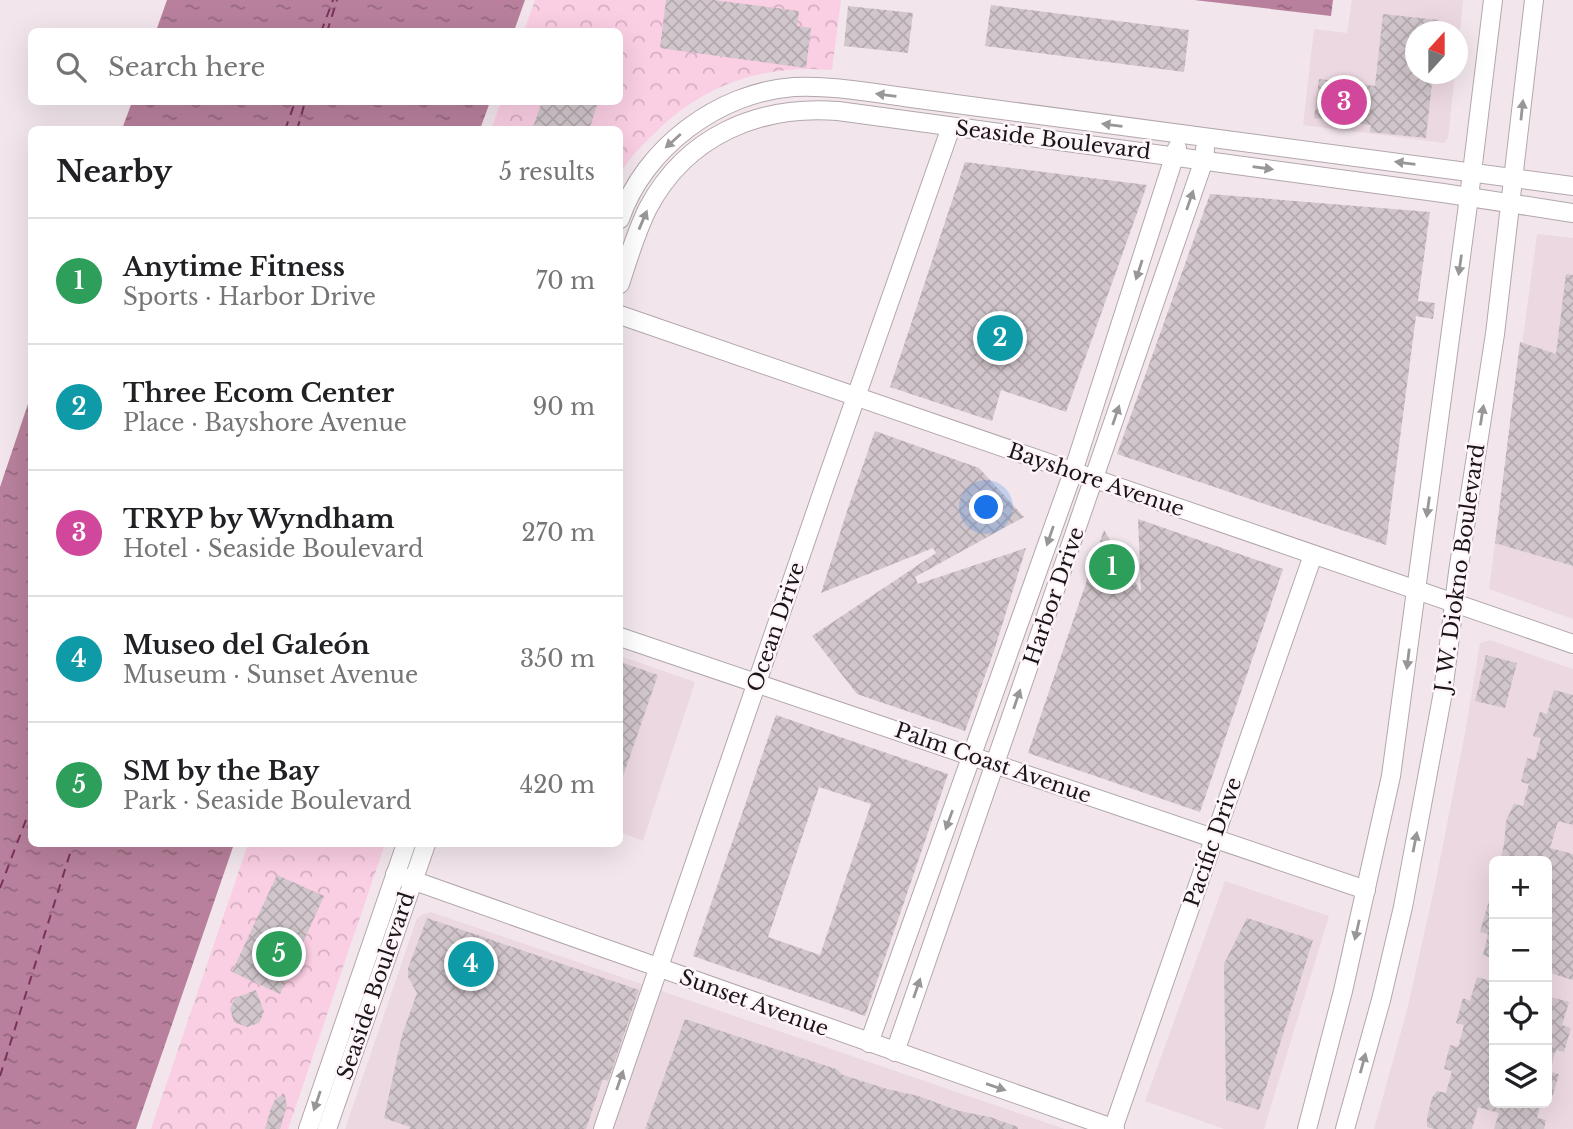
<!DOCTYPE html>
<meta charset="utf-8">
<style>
:root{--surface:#fff;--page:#f2f2f2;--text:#202124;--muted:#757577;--line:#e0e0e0;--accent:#1a73e8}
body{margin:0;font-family:"Libre Baskerville",serif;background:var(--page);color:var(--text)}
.controls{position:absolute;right:21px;bottom:21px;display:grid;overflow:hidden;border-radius:10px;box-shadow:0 7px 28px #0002}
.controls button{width:63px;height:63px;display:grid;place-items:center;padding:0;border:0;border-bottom:2px solid var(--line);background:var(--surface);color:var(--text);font:35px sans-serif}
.compass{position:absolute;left:1405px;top:21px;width:63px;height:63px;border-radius:50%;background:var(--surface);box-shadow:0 7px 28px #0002;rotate:21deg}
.you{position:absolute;left:987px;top:508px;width:24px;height:24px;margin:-18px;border:5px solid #fff;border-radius:50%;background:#1a73e8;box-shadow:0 0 0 10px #1a73e833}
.badge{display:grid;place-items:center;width:46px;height:46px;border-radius:50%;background:var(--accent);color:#fff;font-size:23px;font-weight:700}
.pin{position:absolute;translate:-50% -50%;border:4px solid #fff;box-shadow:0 2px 7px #0006}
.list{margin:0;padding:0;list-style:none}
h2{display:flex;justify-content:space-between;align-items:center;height:91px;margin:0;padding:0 28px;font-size:30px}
h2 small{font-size:23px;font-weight:400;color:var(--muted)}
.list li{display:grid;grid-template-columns:46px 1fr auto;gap:21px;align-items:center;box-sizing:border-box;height:126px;padding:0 28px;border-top:2px solid var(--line)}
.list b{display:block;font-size:26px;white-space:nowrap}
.list p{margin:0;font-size:23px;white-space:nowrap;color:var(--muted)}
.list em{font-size:23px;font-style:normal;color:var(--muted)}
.icon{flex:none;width:38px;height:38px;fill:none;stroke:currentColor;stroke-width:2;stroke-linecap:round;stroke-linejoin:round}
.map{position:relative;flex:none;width:1573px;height:1129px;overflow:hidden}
.search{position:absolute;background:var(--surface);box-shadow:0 7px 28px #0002;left:28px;top:28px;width:595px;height:77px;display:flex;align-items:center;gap:18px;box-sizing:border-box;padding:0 24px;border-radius:10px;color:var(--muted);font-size:26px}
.panel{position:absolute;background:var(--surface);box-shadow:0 7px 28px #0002;left:28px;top:126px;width:595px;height:721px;border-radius:10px}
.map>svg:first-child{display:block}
.built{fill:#ecd8e1;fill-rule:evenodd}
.park{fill:url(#park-crowns)}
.water{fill:url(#water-ripples)}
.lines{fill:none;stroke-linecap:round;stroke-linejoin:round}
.ferry{stroke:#79335a;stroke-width:2;stroke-dasharray:9 7;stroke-linecap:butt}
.building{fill:url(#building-cross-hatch);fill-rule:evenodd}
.minor-casing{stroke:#b2a7ac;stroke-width:20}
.minor{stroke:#fff;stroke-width:18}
.oneway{fill:#989697}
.labels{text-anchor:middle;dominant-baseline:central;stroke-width:5;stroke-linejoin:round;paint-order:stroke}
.street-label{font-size:21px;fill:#1a1618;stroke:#fef4f9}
</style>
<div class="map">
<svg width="1573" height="1129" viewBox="0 0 1573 1129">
<defs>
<pattern id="park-crowns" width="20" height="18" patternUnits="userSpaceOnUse" patternTransform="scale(1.75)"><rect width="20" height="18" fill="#facee3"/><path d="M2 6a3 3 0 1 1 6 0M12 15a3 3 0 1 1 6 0" fill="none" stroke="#d6b0c2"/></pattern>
<pattern id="water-ripples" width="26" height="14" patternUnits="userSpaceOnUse" patternTransform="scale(1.75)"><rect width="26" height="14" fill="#b8809c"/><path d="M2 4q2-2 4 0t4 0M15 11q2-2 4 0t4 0" fill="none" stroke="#95687e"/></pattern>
<pattern id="building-cross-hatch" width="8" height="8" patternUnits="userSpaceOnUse" patternTransform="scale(1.75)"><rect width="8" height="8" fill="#d1c6cb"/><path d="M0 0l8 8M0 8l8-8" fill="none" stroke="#b3a9ae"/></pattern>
</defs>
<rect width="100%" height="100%" fill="#f2e6ec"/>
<!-- built -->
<g class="built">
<path d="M1352 0H1463L1458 53V32H1416V74H1455L1448 138 1444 143 1303 125 1314 29 1347 33Z"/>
<path d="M1537 234 1573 238V619L1489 589Z"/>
<path d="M1490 640 1573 669V1129H1374L1407 1010 1435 885 1465 733 1480 643ZM1494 861H1547V1103H1494Z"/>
<path d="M620 656 695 682 643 841 620 832Z"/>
<path d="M1225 881 1329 916 1264 1129H1224L1145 1101Z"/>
<path d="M431 912 1065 1129H345L417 918 423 914Z"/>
</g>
<!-- park -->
<g class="park">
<path d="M535 0H841L832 70C764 64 704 84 655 133 642 145 629 158 620 174V130H491L501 102H620V32L524 31Z"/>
<path d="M248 844H385L288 1129H151Z"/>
</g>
<!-- water -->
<g class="water">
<path d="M167 0H525L514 31H156Z"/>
<path d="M1194 0H1333L1331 16Z"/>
<path d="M132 102H490L480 129H122Z"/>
<path d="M31 395 32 844H234L136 1129H0V487Z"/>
</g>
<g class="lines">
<!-- ferry -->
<g class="ferry">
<path d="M321 32 333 0"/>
<path d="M327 32 337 0"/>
<path d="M285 130 295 102"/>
<path d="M297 130 305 102"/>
<path d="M0 888 32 804"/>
<path d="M0 1076 73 844"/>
</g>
</g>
<!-- building -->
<g class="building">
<path d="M666 0H713L799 11 797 26 811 28 806 68 660 48Z"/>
<path d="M991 5 1189 30 1184 72 985 46Z"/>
<path d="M848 6 913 13 908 53 844 46Z"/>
<path d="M1383 14 1439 20 1438 32H1416V74H1433L1426 138 1370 132 1371 125 1314 118 1319 79 1375 86Z"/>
<path d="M542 102H598L589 130H532Z"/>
<path d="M965 162 1147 185 1066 412 1001 390 992 421 890 387Z"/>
<path d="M1210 194 1430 212 1418 301 1435 303 1433 319 1416 316 1386 545 1117 454Z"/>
<path d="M1566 274 1573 275V566L1495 543 1520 342 1556 354Z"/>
<path d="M875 431 979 468 1024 517 915 577 918 584 1026 548 994 651 965 731 857 694 812 636 936 553 933 548 821 593 847 511Z"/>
<path d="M1138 519 1283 569 1200 812 1028 753 1104 530 1141 592Z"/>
<path d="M1486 655 1517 663 1505 708 1475 701Z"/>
<path d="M620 662 658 675 621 782H620Z"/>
<path d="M1554 690 1573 695V825L1558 821 1550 848 1573 854V980L1547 972V861H1500L1504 845 1506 821 1514 804 1523 806 1529 784 1521 782 1527 758 1535 760 1541 738 1533 736 1540 712 1547 714Z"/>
<path d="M776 715 948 774 865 1016 693 956ZM819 787 871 804 820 955 768 937Z"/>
<path d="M277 875 324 896 280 994 232 972Z"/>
<path d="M1491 894 1494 895V959L1483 955 1488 934 1480 932Z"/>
<path d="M427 918 639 990 608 1081 603 1079 586 1129H409L410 1127 384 1118 402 1035 417 993 408 977V968Z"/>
<path d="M1247 918 1313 940 1259 1110 1226 1100 1224 964Z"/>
<path d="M1477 977 1494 982V1103H1541L1537 1118 1546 1120 1544 1129H1494L1499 1113 1478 1107 1472 1129H1435L1427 1127V1117L1432 1098 1437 1091 1446 1093 1452 1071 1444 1069 1450 1045 1458 1047 1464 1025 1456 1023 1463 998 1470 1001Z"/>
<path d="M256 990 264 1012 259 1023 247 1027 234 1022 230 1009 235 998Z"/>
<path d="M1547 996 1569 1002 1562 1025 1571 1028 1564 1052 1556 1050 1550 1070H1547Z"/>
<path d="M685 1019 836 1069 843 1075 887 1089 918 1096 959 1111 990 1117 1018 1127V1129H645Z"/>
<path d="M1547 1071 1559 1074 1550 1105H1547Z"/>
<path d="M284 1093 287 1105 280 1129H265L271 1108 275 1100Z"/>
</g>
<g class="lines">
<!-- minor casing -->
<g class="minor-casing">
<g id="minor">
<path d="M620 219C644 148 719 92 794 87 833 85 872 93 911 98L1573 186"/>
<path d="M620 284C628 259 636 232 648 208 687 135 759 105 838 111L1443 193 1573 213"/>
<path d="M620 315 1573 644"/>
<path d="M620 637 1366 890"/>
<path d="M395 874 1115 1129"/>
<path d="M869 1043 1073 472 1177 148"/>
<path d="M895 1052 1204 160 1205 149"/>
<path d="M308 1129 406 844"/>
<path d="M327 1129 426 844"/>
<path d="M603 1129 826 482 951 127"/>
<path d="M1113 1129 1313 555"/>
<path d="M1307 1129 1343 991 1391 776 1469 197 1493 0"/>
<path d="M1345 1129 1381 1000 1403 907 1443 692 1458 572 1495 334 1534 0"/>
</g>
</g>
<!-- minor -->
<use href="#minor" class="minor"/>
</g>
<!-- one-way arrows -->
<defs><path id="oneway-solid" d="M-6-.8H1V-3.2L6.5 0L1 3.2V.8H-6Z" transform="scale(1.75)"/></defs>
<g class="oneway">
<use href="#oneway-solid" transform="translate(886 95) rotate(-173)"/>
<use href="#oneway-solid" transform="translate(1522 110) rotate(-84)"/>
<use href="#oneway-solid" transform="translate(1112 125) rotate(-173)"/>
<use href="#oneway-solid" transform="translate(673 141) rotate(138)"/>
<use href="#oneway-solid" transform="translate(1405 163) rotate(-173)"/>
<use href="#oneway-solid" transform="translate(1263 168) rotate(8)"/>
<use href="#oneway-solid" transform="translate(1190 200) rotate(-71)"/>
<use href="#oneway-solid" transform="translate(643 220) rotate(-67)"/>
<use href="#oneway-solid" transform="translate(1460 265) rotate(98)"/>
<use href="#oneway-solid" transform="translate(1139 270) rotate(108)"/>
<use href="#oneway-solid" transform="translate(1116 415) rotate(-71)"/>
<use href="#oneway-solid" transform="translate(1482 415) rotate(-81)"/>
<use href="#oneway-solid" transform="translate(1428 507) rotate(98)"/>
<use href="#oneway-solid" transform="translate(1050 536) rotate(109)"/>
<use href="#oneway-solid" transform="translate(1408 659) rotate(97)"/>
<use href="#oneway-solid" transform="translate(1017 699) rotate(-71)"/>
<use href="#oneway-solid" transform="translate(949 820) rotate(110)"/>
<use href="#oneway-solid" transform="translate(1415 842) rotate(-79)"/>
<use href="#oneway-solid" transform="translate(1357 930) rotate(103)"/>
<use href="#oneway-solid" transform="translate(917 988) rotate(-71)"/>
<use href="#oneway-solid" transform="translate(1363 1063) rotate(-75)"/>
<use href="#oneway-solid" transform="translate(620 1080) rotate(-71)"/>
<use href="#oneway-solid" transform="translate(996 1087) rotate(19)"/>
<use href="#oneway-solid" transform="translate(317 1101) rotate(109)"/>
</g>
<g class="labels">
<!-- street labels -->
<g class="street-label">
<text transform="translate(1053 140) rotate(7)">Seaside Boulevard</text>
<text transform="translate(1096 480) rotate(19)">Bayshore Avenue</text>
<text transform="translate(1460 568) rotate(-82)">J. W. Diokno Boulevard</text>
<text transform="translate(1054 596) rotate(-71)">Harbor Drive</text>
<text transform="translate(776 627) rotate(-71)">Ocean Drive</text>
<text transform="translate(993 763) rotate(19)">Palm Coast Avenue</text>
<text transform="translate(1213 842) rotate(-71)">Pacific Drive</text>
<text transform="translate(376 986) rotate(-71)">Seaside Boulevard</text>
<text transform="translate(754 1003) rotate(20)">Sunset Avenue</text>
</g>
</g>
</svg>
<div class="controls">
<button>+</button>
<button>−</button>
<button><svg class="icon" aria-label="locate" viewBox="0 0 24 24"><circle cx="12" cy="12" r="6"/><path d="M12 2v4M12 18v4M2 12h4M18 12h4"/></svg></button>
<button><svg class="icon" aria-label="layers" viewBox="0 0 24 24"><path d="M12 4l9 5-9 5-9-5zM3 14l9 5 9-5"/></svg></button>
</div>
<svg class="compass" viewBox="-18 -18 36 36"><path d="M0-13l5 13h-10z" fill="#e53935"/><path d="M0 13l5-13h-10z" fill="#757577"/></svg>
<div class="you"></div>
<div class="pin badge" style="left:1112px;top:567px;background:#2e9e5b">1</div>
<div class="pin badge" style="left:1000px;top:338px;background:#0f9aa8">2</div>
<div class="pin badge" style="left:1344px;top:102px;background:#d1479c">3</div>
<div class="pin badge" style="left:471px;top:964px;background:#0f9aa8">4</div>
<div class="pin badge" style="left:279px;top:954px;background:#2e9e5b">5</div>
<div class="search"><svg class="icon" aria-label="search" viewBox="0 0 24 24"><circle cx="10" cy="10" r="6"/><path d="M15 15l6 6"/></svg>Search here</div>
<section class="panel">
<h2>Nearby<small>5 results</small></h2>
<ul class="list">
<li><span class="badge" style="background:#2e9e5b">1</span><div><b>Anytime Fitness</b><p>Sports · Harbor Drive</p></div><em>70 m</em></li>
<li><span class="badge" style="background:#0f9aa8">2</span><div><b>Three Ecom Center</b><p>Place · Bayshore Avenue</p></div><em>90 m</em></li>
<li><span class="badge" style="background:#d1479c">3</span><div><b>TRYP by Wyndham</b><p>Hotel · Seaside Boulevard</p></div><em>270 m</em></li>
<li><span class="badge" style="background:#0f9aa8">4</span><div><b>Museo del Galeón</b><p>Museum · Sunset Avenue</p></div><em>350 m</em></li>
<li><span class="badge" style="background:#2e9e5b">5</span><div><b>SM by the Bay</b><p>Park · Seaside Boulevard</p></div><em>420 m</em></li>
</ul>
</section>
</div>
